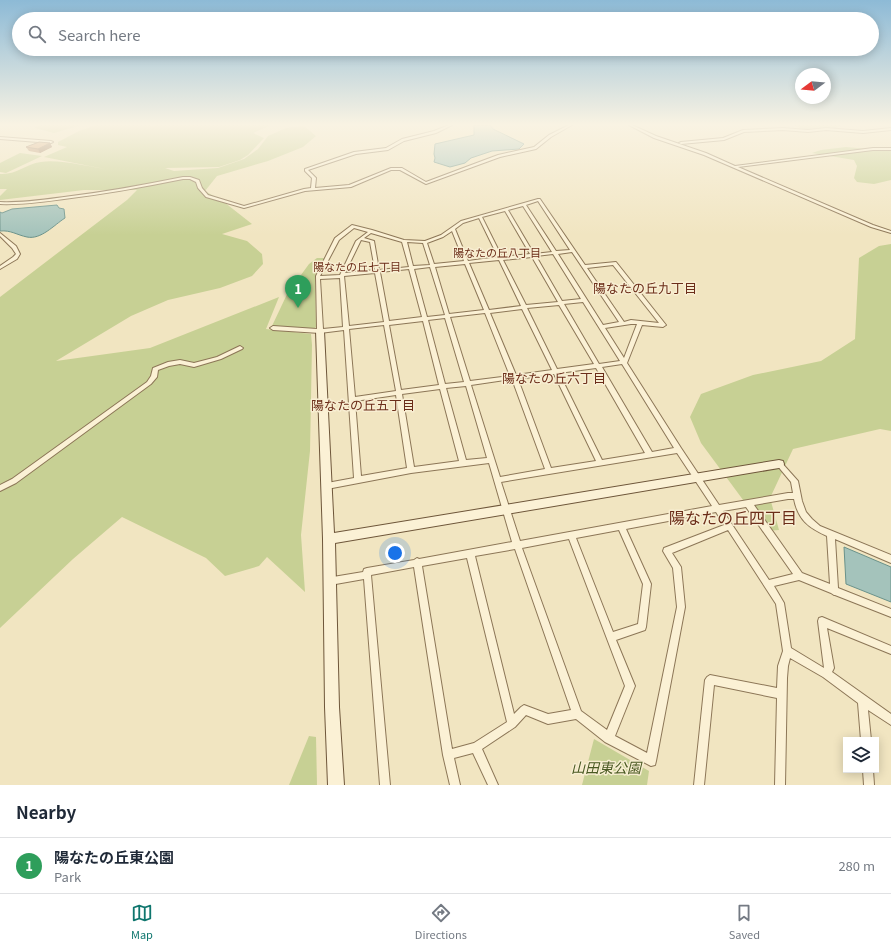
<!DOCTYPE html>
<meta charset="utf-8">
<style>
:root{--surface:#fff;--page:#f6f6f7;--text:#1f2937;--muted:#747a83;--line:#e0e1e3;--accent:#0f766e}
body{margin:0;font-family:Georgia,"Noto Sans JP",serif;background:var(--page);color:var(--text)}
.controls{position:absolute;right:12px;bottom:12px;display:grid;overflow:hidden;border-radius:0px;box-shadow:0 2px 10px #0003}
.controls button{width:36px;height:36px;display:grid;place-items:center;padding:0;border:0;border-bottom:1px solid var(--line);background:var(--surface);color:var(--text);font:20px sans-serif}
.compass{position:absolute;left:795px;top:68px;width:36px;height:36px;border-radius:50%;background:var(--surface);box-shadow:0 2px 10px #0003;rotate:254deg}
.you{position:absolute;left:395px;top:553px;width:14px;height:14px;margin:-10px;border:3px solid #fff;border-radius:50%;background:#1a73e8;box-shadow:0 0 0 6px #1a73e833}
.badge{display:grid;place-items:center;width:26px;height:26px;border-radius:50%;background:var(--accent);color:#fff;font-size:13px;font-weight:700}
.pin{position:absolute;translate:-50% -33px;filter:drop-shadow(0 1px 2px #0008)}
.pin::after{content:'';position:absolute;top:21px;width:14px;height:12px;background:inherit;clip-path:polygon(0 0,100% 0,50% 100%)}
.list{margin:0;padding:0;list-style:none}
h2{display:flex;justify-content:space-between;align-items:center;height:52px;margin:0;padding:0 16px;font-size:17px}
h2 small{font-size:13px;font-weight:400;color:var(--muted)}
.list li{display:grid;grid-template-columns:26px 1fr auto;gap:12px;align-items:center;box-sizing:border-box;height:56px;padding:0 16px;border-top:1px solid var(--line)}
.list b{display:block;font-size:15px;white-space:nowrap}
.list p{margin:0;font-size:13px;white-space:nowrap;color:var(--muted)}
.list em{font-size:13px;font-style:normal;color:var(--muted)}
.icon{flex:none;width:22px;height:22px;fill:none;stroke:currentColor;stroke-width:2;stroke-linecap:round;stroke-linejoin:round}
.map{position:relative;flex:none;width:891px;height:785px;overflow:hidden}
.search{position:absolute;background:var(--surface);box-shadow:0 2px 10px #0003;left:12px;right:12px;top:12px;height:44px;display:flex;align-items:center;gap:10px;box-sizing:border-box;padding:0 14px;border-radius:22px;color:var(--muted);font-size:15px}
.sheet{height:108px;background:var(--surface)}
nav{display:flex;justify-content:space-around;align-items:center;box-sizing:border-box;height:56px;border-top:1px solid var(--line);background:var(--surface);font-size:11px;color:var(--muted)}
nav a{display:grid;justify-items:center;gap:2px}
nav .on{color:var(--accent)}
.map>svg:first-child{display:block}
.green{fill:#c7d094}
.water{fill:#a4c3bb;stroke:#6a928a}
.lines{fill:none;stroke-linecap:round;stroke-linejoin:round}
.street-casing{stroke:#8c7657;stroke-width:2}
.secondary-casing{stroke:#6e563a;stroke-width:2}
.street{fill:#fbf1d5;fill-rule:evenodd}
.secondary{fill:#fbf1d5;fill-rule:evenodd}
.wall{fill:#b58964}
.shaded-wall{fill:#936f51}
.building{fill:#d29f74;stroke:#936f51}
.labels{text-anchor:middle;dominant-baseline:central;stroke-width:3;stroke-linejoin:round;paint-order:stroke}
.far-neighbourhood-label{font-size:11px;fill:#6b2d19;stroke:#f8eed2}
.neighbourhood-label{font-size:13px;fill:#6b2d19;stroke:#f8eed2}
.near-park-label{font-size:14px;font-style:italic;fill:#495922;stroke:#f8eed2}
.near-neighbourhood-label{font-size:16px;fill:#6b2d19;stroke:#f8eed2}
</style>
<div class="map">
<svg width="891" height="785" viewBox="0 0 891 785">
<rect width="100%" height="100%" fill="#f1e5c1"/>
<!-- green -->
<g class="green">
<path d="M38 125H81L54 133 35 128Z"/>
<path d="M96 125H152L147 127 157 125H271L253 133 264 138 248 155 240 160 219 167 165 168 174 171 218 168 244 159 258 149 268 136 286 128 304 126 316 136 303 147 268 161 217 176 205 191 224 202 252 224 222 234 247 241 262 254 263 264 252 276 220 288 168 300 131 316 56 361 150 348 279 297 266 329 311 334 312 345 310 451 301 535 305 592 267 557 259 566 225 576 206 558 122 517 73 559 0 628V297L127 200 137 190H84L0 200V196L7 189H0V174C17 175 25 164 41 162 59 159 91 167 110 170L44 157 67 147 58 145V142L79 131Z"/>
<path d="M793 125H840V126L835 128 806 130Z"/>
<path d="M846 147 891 151V180L874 184 857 182 854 178 857 166 854 160 812 153 821 150Z"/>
<path d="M20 153 42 156 6 173 0 172V163Z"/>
<path d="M891 244V431L880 429 793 449 770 498 779 530 766 531 701 443 690 417 701 394 753 375 821 361 855 339 859 258 879 246Z"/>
<path d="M317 258H324L315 276 316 327 313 329 272 326 289 290 304 281 301 275 309 264Z"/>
<path d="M309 736 316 737 317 785H289Z"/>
<path d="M594 739 649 771 647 785H582Z"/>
</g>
<!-- water -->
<g class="water">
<path d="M474 125H490L493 129 524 144 519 149 492 151 471 158 465 163 450 167 434 162 435 158 434 154 435 144 474 135Z"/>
<path d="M57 205 59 208 64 209 65 218C54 225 41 240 27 237 17 235 11 230 0 231V212L2 213 12 209Z"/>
<path d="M844 547 891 567V602L846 584Z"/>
</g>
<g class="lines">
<!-- street casing -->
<g class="street-casing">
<g id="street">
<path d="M449 125H452L436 133 404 141 388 150 356 154 308 170 316 178 315 188 349 185 391 168H402L426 182 498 155 534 147 549 135 569 125H572L551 137 536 149 500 157 426 184 400 170H391L351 187 305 191 244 208 206 197 198 188 196 182 190 179H183C144 187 104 194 64 199 42 202 22 205 0 204V202C22 203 42 200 64 197 104 192 144 185 183 177H190L199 180 202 188 208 195 244 206 304 189 311 188 312 178 305 171V169L354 152 386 148 402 139 434 131Z"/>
<path d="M629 125H632L656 136 706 153 735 166 873 148H891V150H873L738 167 873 225 891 231V233L871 227 704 155 654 138Z"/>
<path d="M783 128 808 130 826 128 863 131 891 128V130L863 133 826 130 808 132 783 130 744 132 724 140 681 144 679 143 681 142 723 138 743 130Z"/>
<path d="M0 137 51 141 53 142 51 143 0 139Z"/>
<path d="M538 199H540L585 265 616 262 666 325 663 327 642 325 627 363 681 448 719 505 788 493H793L791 482 776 464 777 462 779 461 781 462 798 481 802 501 806 512 812 519 820 526 891 555V563L835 539 838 588 891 609V617L835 595H834L831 593 799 580 774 586 784 603 791 648 824 668 818 621 819 618 822 617 891 646V654L827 628 834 668 832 672 891 714V725L868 710 871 740H861L858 703 823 677 790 658 788 666 787 678 785 785H775L777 698 714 685 704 785H694L705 680 707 677 710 675 777 688 778 666 783 651 776 604 728 530 672 553 681 567 685 607 656 761 655 765 651 766 605 742 576 719 548 724 526 715 515 727 482 749 498 785H488L473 753 454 758 460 785H450L443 755 414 567 371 575 390 785H380L364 579 330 585 327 584 326 581 327 578 363 572 364 569 367 568 414 560 417 558 419 559 512 542 489 463 411 473 327 489 325 488 323 486 325 484 327 483 354 478 344 330 320 333 273 330 270 328 273 326 317 329 316 276 335 238 352 225 372 230 404 240 425 241 441 235 461 221ZM538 201 570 250 556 251 526 205ZM523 206 552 252 534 254 508 210ZM505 211 530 254 502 257 482 217ZM479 218 498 257 468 261 455 229 463 223ZM354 228 368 232 356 241 340 275 320 276 339 240ZM452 231 464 261 434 264 427 243 443 237ZM371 233 402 242 409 267 379 270 374 241 364 238ZM361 240 370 242 375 270 345 273 360 242ZM407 242 423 243 430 265 413 266ZM572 252 619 322 603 325 558 254ZM553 254 581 299 562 301 536 256ZM532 257 558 302 526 305 503 260ZM499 260 521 306 489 310 469 263ZM465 264 484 310 449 314 435 267ZM613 265 659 323 631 320 624 322 587 268ZM430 267 445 315 427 317 414 269ZM409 269 422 317 389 321 380 272ZM375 273 384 322 349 326 344 276ZM340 278 343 327 323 329 320 279ZM583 302 620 361 599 364 564 304ZM559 305 594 364 557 369 527 308ZM522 309 552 370 516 375 490 313ZM485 313 510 376 470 381 450 317ZM445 318 464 382 445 384 428 320ZM423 321 439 385 401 390 389 325ZM631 324H637L624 358 605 328ZM384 325 396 391 355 397 349 329ZM622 364 674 448 652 452 602 367ZM596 368 645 453 602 460 559 373ZM554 374 596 461 551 468 518 379ZM512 379 545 469 500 477 471 385ZM466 386 487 458 466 460 446 388ZM440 389 459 461 414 467 402 394ZM396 395 407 468 361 476 355 401ZM677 453 712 506 520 541 501 482ZM788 499H794C798 520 809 528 827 536L830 584 802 573 754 505ZM746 507 793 574 769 580 723 511ZM716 512 724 525 664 548 663 551 673 568 677 607 647 753 615 736 635 686 616 640 645 630 646 627 651 584 626 529ZM619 530 643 584 638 624 613 632 576 538ZM569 539 625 686 607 730 581 711 522 548ZM515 549 571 710 548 714 524 705 521 707 514 714 475 556ZM467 558 507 722 474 743 452 749 422 566Z"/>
<path d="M0 233 16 246 20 254 17 259 0 269V266L13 257 16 254 12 248 0 236Z"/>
<path d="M240 346 243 348 242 349 221 359 194 367 180 364 169 366 158 370 157 377 151 384 16 483 0 491V485L12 479 147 382 151 376 153 368 168 362 180 360 194 363 217 357Z"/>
<path d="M863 770H873L874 785H864Z"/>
</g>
</g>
<!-- secondary casing -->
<g class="secondary-casing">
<path id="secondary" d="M320 328 324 331 334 533 779 460 783 461 784 464 783 467 779 468 335 543 339 707 344 785H328L325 707 323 539 316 331Z"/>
</g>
<!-- street -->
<use href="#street" class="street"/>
<!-- secondary -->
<use href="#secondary" class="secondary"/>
</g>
<!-- wall -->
<path class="wall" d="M50 143 52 147 40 153 29 151 26 147Z"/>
<!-- shaded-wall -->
<path class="shaded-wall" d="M50 143 52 147 40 153 38 149Z"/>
<!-- building -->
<path class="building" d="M39 142 50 143 38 149 26 147Z"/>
<!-- sky -->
<linearGradient id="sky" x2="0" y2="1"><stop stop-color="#8dbad6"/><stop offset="0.53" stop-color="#f9f3e3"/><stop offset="1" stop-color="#f9f3e3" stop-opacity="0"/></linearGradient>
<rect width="891" height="235" fill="url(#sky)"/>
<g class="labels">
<!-- far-neighbourhood labels -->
<g class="far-neighbourhood-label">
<text x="497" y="252">陽なたの丘八丁目</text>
<text x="357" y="266">陽なたの丘七丁目</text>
</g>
<!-- neighbourhood labels -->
<g class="neighbourhood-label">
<text x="645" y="287">陽なたの丘九丁目</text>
<text x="554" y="377">陽なたの丘六丁目</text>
<text x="363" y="404">陽なたの丘五丁目</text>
</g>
<!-- near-park labels -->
<g class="near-park-label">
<text x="606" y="767">山田東公園</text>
</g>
<!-- near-neighbourhood labels -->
<g class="near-neighbourhood-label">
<text x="733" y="517">陽なたの丘四丁目</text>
</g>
</g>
</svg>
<div class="controls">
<button><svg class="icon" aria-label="layers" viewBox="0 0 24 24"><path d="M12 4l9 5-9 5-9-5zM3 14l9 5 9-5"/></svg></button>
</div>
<svg class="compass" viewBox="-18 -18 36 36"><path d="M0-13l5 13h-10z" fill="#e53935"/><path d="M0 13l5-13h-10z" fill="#747a83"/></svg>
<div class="you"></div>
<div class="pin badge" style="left:298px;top:308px;background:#2e9e5b">1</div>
<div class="search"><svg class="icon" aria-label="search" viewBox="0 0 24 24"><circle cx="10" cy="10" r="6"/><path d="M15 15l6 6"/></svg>Search here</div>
</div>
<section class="sheet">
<h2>Nearby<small></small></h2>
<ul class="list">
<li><span class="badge" style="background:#2e9e5b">1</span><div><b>陽なたの丘東公園</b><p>Park</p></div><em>280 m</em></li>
</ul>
</section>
<nav>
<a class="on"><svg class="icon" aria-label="map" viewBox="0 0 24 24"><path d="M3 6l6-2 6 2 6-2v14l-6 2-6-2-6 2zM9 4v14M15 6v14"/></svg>Map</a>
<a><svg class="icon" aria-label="directions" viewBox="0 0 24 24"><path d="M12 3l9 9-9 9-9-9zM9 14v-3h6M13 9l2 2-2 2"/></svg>Directions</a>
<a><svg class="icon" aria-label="saved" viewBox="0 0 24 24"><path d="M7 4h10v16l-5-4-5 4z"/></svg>Saved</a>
</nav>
